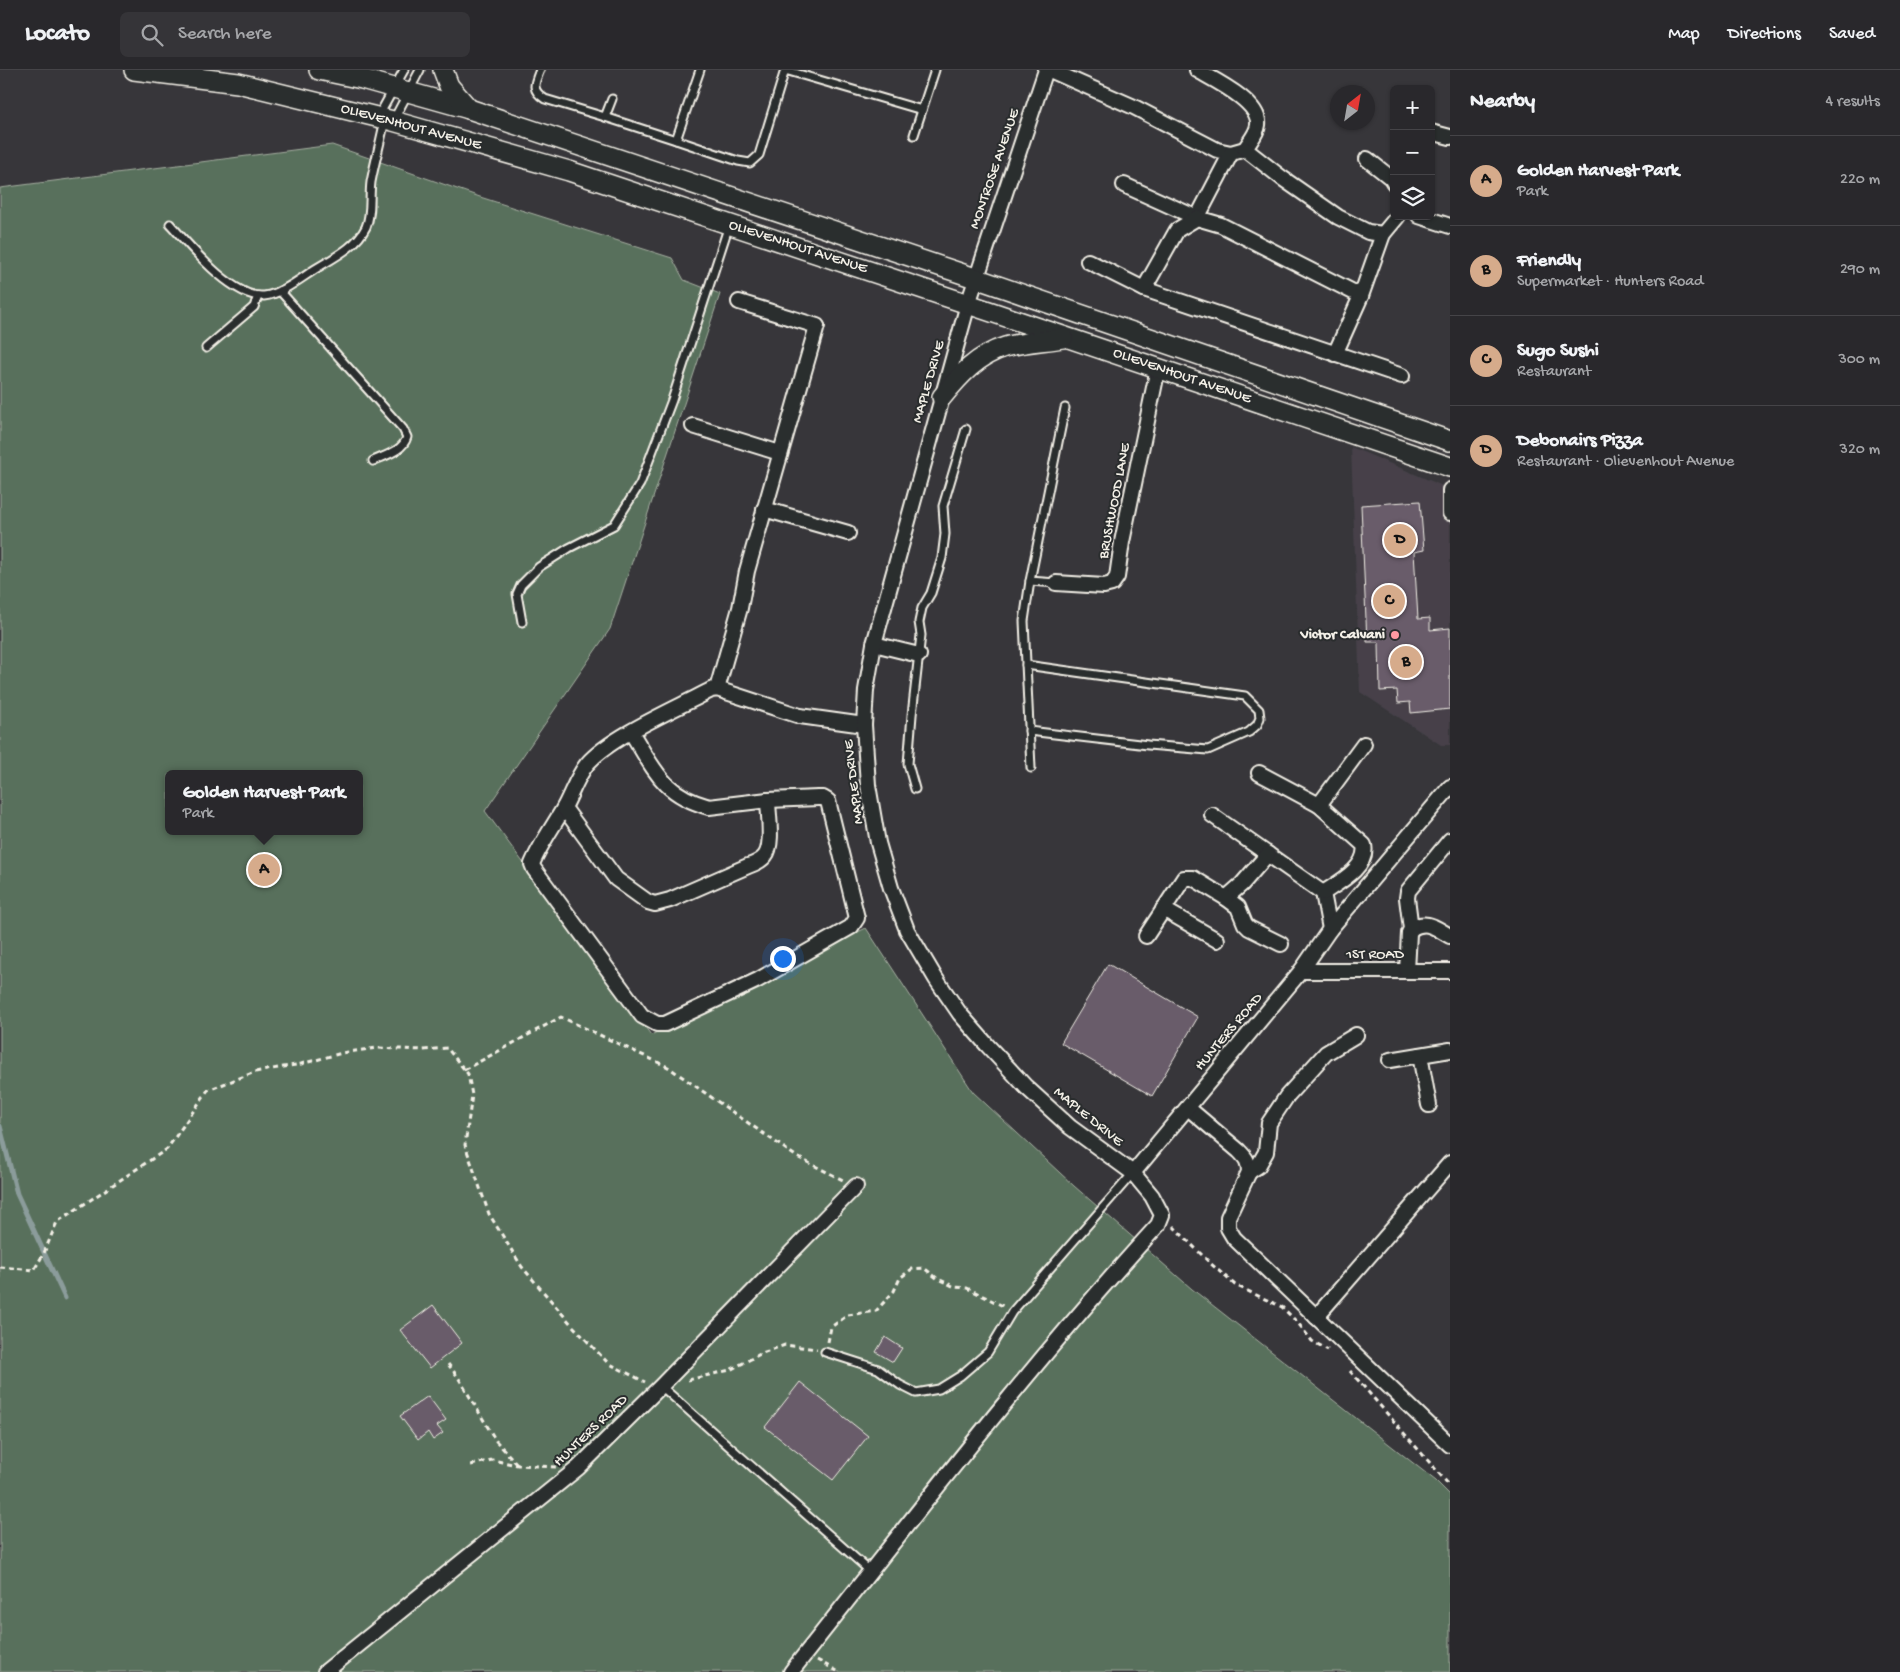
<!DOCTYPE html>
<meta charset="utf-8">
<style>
:root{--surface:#29282c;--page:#353438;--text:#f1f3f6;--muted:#a5a6a9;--line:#454448;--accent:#d6ab8b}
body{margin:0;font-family:"Gochi Hand",sans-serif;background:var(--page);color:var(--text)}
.controls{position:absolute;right:15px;top:15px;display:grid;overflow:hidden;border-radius:8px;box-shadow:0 1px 4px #0004}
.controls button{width:45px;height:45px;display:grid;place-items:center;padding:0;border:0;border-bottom:1px solid var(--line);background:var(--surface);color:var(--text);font:25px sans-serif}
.compass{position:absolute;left:1330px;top:15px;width:45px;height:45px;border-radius:50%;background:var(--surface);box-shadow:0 1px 4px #0004;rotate:31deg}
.you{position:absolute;left:782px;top:888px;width:18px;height:18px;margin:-12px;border:4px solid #fff;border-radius:50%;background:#1a73e8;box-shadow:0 0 0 8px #1a73e833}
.badge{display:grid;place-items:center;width:32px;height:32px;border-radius:50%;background:var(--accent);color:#111;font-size:16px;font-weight:700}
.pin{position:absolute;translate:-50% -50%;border:2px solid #fff;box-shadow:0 1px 5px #0006}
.popup{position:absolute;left:165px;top:700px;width:198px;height:65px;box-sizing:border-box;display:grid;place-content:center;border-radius:8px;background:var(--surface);filter:drop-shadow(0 1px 4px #0005);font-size:16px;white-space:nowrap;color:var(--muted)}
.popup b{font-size:19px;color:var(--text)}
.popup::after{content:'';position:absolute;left:50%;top:100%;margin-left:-10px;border:10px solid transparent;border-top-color:var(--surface)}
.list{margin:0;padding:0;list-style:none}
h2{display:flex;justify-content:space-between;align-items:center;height:65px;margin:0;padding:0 20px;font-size:21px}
h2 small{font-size:16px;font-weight:400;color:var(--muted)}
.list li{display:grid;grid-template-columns:32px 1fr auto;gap:15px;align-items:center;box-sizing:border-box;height:90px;padding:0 20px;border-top:1px solid var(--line)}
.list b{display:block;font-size:19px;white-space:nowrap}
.list p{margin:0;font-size:16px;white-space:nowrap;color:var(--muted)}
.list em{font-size:16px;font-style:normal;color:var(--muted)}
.icon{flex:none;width:28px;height:28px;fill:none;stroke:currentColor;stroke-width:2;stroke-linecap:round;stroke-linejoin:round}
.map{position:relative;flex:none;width:1450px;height:1602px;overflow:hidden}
header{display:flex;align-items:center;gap:30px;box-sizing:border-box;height:70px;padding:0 25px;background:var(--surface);border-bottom:1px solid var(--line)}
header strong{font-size:24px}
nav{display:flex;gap:28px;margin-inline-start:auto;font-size:18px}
.search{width:350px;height:45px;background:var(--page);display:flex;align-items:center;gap:12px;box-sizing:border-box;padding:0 18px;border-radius:8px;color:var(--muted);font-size:19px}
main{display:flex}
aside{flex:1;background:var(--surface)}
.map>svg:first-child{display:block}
.built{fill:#464149}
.green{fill:#59705c;stroke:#a6b0a2;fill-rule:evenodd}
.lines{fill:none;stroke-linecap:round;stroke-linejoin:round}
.stream{stroke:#8b9c9b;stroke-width:5}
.building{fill:#695c6b;stroke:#f4f1e8}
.lane-casing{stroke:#f4f1e8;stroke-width:11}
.street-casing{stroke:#f4f1e8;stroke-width:18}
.secondary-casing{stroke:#f4f1e8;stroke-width:22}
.path{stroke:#f4f1e8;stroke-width:3;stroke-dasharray:5 4;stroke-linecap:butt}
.lane{stroke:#2a2d2e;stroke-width:7}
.street{stroke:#2a2d2e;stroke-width:14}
.secondary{stroke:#2a2d2e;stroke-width:19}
.poi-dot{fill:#ff9aa2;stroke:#2a2d2e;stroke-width:2}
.labels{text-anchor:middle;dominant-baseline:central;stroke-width:4;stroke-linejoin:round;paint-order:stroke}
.street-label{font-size:15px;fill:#f4f1e8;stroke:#2a2d2e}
.poi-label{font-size:15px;font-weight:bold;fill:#f4f1e8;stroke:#2a2d2e;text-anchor:end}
</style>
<header>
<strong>Locato</strong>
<div class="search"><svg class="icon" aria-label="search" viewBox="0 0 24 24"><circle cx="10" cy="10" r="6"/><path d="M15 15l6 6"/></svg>Search here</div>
<nav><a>Map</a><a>Directions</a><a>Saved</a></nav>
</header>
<main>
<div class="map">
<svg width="1450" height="1602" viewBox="0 0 1450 1602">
<rect width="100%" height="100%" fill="#37363a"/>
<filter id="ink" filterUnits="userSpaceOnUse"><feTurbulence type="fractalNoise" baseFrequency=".02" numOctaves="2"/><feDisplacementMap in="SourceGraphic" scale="10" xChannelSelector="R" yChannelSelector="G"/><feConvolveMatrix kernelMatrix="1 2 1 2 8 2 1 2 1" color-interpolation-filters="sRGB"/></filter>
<g filter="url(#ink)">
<!-- built -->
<path class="built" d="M1351 377 1450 419V675H1441L1360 622Z"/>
<!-- green -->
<path class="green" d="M332 75 480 127 672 188 684 210 720 224 610 559 485 741 651 965 866 858 973 1022 1074 1116 1192 1219 1436 1411 1450 1425V1602H0V118ZM169 704H359V761H169Z"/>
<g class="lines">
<!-- stream -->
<path class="stream" d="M0 1056 17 1124 65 1228"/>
</g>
<!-- building -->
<g class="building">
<path d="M1420 431 1424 480 1414 482 1418 549 1430 548V560L1450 558V639L1411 643 1410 632 1398 633 1397 620 1380 621 1379 572H1367L1361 435Z"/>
<path d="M1108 894 1198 947 1152 1026 1061 973Z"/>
<path d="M433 1235 462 1273 430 1298 400 1260Z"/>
<path d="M885 1267 902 1278 893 1292 876 1282Z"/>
<path d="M800 1312 868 1366 833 1410 765 1357Z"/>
<path d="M428 1326 446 1350 437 1356 443 1363 433 1370 428 1362 418 1370 400 1346Z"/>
</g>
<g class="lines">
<!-- lane casing -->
<g class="lane-casing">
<g id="lane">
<path d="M540 0C534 14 531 20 545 29L605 47"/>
<path d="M612 29 605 47 676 70 700 0"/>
<path d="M378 47 404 0"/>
<path d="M393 51 420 0"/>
<path d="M914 65 935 0"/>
<path d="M676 70 738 91 750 93 759 85 785 0 922 40"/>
<path d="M170 154C189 175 233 229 264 226 282 224 301 208 317 198 335 187 356 177 366 157 372 143 369 128 371 112 375 91 381 70 385 49"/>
<path d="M280 221 403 359 407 367C403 381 386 385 373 391"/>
<path d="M206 278 254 237 258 226"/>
<path d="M1030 511 1024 551 1031 698"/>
<path d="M1056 513 1030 511 1065 338"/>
<path d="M522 552 517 524 521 515 539 497 569 478 614 455 640 414 672 330 729 155"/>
<path d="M1026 595 1245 626 1259 640 1260 648 1257 655 1249 662 1208 680 1148 675 1029 661"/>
<path d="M915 719 908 694 912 645 921 565 919 552 922 538 931 523 942 488 945 464 943 436 966 359"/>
<path d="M825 1282 878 1299 900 1315 916 1323 939 1319 960 1306 988 1282 1012 1242 1133 1103"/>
<path d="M661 1316 871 1502"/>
</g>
</g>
<!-- street casing -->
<g class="street-casing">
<g id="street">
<path d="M1050 0 1134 37 1217 80 1231 83 1245 79C1249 72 1257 64 1258 55 1261 32 1214 10 1197 0"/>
<path d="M1431 62 1450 67"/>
<path d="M1245 79 1282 108 1338 147 1368 162 1383 164 1398 146"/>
<path d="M1367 89 1391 108 1394 113"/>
<path d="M1124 115 1197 148 1231 83"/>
<path d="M1419 146 1450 156"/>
<path d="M1088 191 1144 219 1402 306"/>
<path d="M1144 219 1177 160 1197 148 1221 155 1361 226"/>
<path d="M1335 284 1361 226 1383 164"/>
<path d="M693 356 780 383"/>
<path d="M1450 420V443"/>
<path d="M764 439 848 463"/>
<path d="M1056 513 1104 516 1112 514 1117 507 1122 472 1158 298"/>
<path d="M874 574 919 585"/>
<path d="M717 619 740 538 747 501 817 256 739 232"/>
<path d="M631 662C655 700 662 724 709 737L768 730 818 728H823L828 731 857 848 851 857 758 910 665 954H657L642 946 534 799 532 794C540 775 552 758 562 741 571 726 576 708 587 694 611 666 678 638 711 620L717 619 800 646 864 655"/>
<path d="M1259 703 1319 735"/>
<path d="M564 738 616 809 648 832 655 834 670 830 748 796C754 794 761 791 765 786 774 775 768 744 768 730"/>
<path d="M1212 745 1323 823 1330 859"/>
<path d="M1268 784 1242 814 1226 828 1238 837 1245 854 1249 858 1281 874"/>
<path d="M1323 823C1338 813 1369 797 1364 775L1319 735 1364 674"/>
<path d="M1163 839 1217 870"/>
<path d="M1411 859C1427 849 1435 858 1450 866"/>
<path d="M1146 866 1184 808H1193L1226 828"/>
<path d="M1301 901H1450"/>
<path d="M1407 901 1409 863 1411 859 1407 828 1408 821 1450 770"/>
<path d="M1420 985 1429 1035"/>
<path d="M1390 990 1450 980"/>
<path d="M1188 1038 1239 1081C1246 1088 1249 1092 1249 1102L1228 1147V1158L1234 1168 1450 1375"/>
<path d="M1249 1102 1258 1096 1266 1082 1269 1053 1287 1026 1326 983 1356 965"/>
<path d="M1133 1103 1301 901 1330 859 1450 717"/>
<path d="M1316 1247 1450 1093"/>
<path d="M325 1602 578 1398 661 1316 856 1116"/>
<path d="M791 1602C911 1451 1028 1297 1158 1155L1162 1145 1152 1126 1133 1103 1070 1057 1026 1017 987 975 960 944 936 909 907 860 891 818 878 773 868 715 864 655 866 620 874 574 968 234 1046 0"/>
</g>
</g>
<!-- secondary casing -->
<g class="secondary-casing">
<g id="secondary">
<path d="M134 0 238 13 393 51 569 101 968 234 1450 397"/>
<path d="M319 0 362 9 469 39 975 208 1450 371"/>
<path d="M443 0 449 16 469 39"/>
<path d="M942 327C959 306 978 285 1005 277 1023 272 1044 271 1063 268"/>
</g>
</g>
<!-- path -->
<g class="path">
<path d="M464 1000 561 947 668 997 797 1087 843 1110"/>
<path d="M1173 1156 1210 1193 1235 1215 1282 1237 1298 1253 1312 1271 1328 1280"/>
<path d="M0 1197 34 1200 44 1183 57 1152 167 1079 208 1020 255 1002 301 994 342 983 376 978 423 980 447 978 468 1004 472 1025 465 1075 489 1144 522 1197 571 1254 608 1293 645 1312"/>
<path d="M828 1272 831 1257 848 1245 876 1241 894 1221 900 1208 912 1199 924 1198 938 1209 955 1217 967 1218 1003 1236"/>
<path d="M448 1294 458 1307 496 1371 518 1395"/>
<path d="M1350 1301 1450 1416"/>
<path d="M688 1310 730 1300 762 1283 785 1275 817 1279"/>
<path d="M471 1395 492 1390 518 1395 558 1397"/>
<path d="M817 1590 839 1602"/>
</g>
<!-- lane -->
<use href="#lane" class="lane"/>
<!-- street -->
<use href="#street" class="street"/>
<!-- secondary -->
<use href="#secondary" class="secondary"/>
</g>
</g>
<!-- markers -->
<circle class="poi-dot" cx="1395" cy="565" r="5"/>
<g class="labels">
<!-- street labels -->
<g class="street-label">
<text transform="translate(411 57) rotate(15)">OLIEVENHOUT AVENUE</text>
<text transform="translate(995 99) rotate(-71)">MONTROSE AVENUE</text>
<text transform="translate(798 177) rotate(18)">OLIEVENHOUT AVENUE</text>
<text transform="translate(1182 306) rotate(19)">OLIEVENHOUT AVENUE</text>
<text transform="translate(929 312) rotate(-74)">MAPLE DRIVE</text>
<text transform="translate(1115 431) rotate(-79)">BRUSHWOOD LANE</text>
<text transform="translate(854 712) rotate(-97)">MAPLE DRIVE</text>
<text x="1375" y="885">1ST ROAD</text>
<text transform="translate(1229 962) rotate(-50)">HUNTERS ROAD</text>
<text transform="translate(1088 1047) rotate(39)">MAPLE DRIVE</text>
<text transform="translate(591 1361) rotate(-44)">HUNTERS ROAD</text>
</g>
<!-- poi labels -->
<g class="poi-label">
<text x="1385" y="565">Victor Calvani</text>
</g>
</g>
</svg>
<div class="controls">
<button>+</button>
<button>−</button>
<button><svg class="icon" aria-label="layers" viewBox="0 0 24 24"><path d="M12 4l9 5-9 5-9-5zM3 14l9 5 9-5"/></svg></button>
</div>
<svg class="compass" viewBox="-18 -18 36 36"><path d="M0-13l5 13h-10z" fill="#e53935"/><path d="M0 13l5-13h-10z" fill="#a5a6a9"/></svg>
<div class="you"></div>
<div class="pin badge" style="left:264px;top:800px">A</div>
<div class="popup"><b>Golden Harvest Park</b>Park</div>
<div class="pin badge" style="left:1406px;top:592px">B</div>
<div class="pin badge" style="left:1389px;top:531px">C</div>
<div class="pin badge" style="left:1400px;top:470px">D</div>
</div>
<aside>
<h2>Nearby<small>4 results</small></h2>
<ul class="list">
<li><span class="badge">A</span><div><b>Golden Harvest Park</b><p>Park</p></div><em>220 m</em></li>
<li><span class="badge">B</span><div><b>Friendly</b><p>Supermarket · Hunters Road</p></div><em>290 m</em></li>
<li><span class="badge">C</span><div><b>Sugo Sushi</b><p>Restaurant</p></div><em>300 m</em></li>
<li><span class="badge">D</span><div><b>Debonairs Pizza</b><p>Restaurant · Olievenhout Avenue</p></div><em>320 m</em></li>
</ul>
</aside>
</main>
